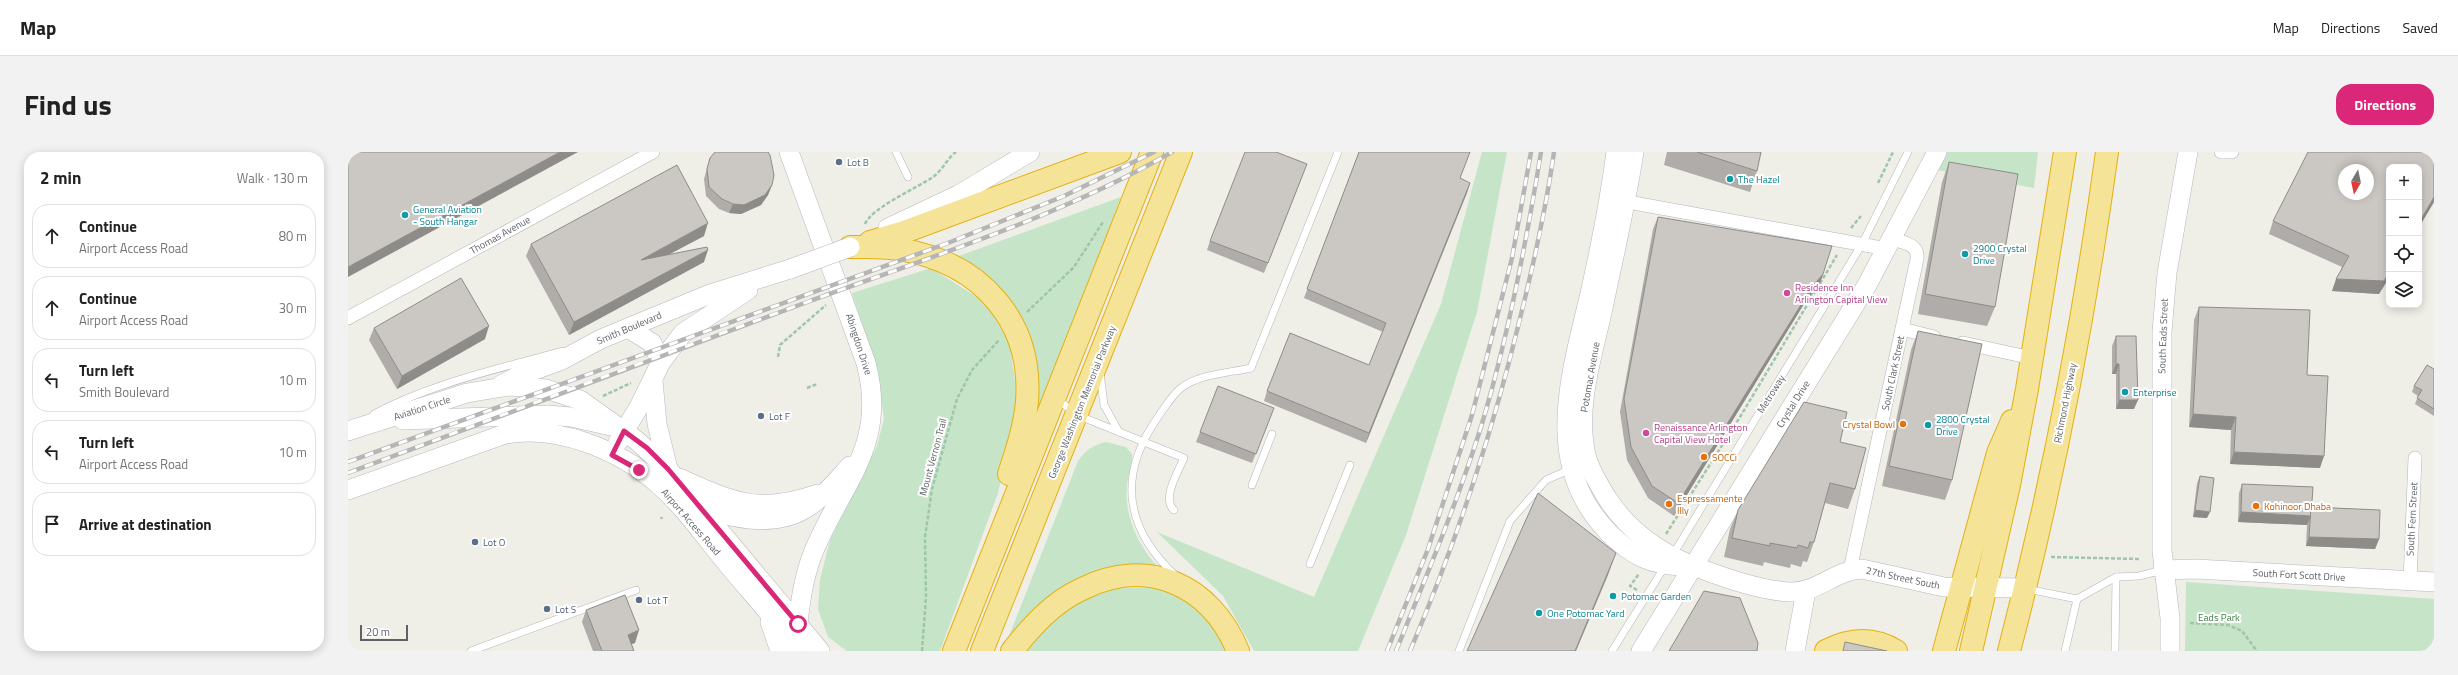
<!DOCTYPE html>
<meta charset="utf-8">
<style>
:root{--surface:#fff;--page:#f2f2f2;--text:#222;--muted:#767676;--line:#e0e0e0;--accent:#db2777}
body{margin:0;font-family:"Titillium Web",sans-serif;background:var(--page);color:var(--text)}
.controls{position:absolute;right:12px;top:12px;display:grid;overflow:hidden;border-radius:8px;box-shadow:0 2px 10px #0003}
.controls button{width:36px;height:36px;display:grid;place-items:center;padding:0;border:0;border-bottom:1px solid var(--line);background:var(--surface);color:var(--text);font:20px sans-serif}
.compass{position:absolute;left:1990px;top:12px;width:36px;height:36px;border-radius:50%;background:var(--surface);box-shadow:0 2px 10px #0003;rotate:189deg}
.scale{position:absolute;left:12px;bottom:10px;width:48px;box-sizing:border-box;padding-left:4px;border:2px solid #5e6166;border-top:0;font-size:11px;line-height:14px;white-space:nowrap;color:#5e6166;-webkit-text-stroke:3px #fff;paint-order:stroke}
.stop{position:absolute;width:12px;height:12px;margin:-9px;border:3px solid #db2777;border-radius:50%;background:#fff}
.stop.end{background:#db2777;border-color:#fff;box-shadow:0 1px 4px #0008}
.list{margin:0;padding:0;list-style:none}
h2{display:flex;justify-content:space-between;align-items:center;height:52px;margin:0;padding:0 16px;font-size:17px}
h2 small{font-size:13px;font-weight:400;color:var(--muted)}
.list li{display:grid;grid-template-columns:26px 1fr auto;gap:12px;align-items:center;box-sizing:border-box;height:64px;margin:0 8px 8px;padding:0 8px;border:1px solid var(--line);border-radius:16px}
.list b{display:block;font-size:15px;white-space:nowrap}
.list p{margin:0;font-size:13px;white-space:nowrap;color:var(--muted)}
.list em{font-size:13px;font-style:normal;color:var(--muted)}
.icon{flex:none;width:22px;height:22px;fill:none;stroke:currentColor;stroke-width:2;stroke-linecap:round;stroke-linejoin:round}
.map{position:relative;flex:none;width:2086px;height:499px;overflow:hidden;border-radius:16px}
header{display:flex;align-items:center;gap:24px;box-sizing:border-box;height:56px;padding:0 20px;background:var(--surface);border-bottom:1px solid var(--line)}
header strong{font-size:19px}
nav{display:flex;gap:22px;margin-inline-start:auto;font-size:14px}
.intro{display:flex;align-items:center;justify-content:space-between;box-sizing:border-box;height:96px;padding:0 24px}
h1{margin:0;font-size:28px}
.button{padding:10px 18px;border-radius:16px;background:var(--accent);color:#fff;font-size:14px;font-weight:700}
main{display:flex;gap:24px;padding:0 24px}
aside{flex:1;background:var(--surface);border-radius:16px;box-shadow:0 2px 10px #0003}
.map>svg:first-child{display:block}
.green{fill:#c6e5c8}
.lines{fill:none;stroke-linecap:round;stroke-linejoin:round}
.lane-casing{stroke:#b4b6ba;stroke-width:8}
.street-casing{stroke:#b4b6ba;stroke-width:14}
.secondary-casing{stroke:#b5b8bd;stroke-width:20}
.highway-casing{stroke:#e4b012;stroke-width:24}
.path{stroke:#9fc5ad;stroke-width:2.5;stroke-dasharray:4 2;stroke-linecap:butt}
.lane{stroke:#fff;stroke-width:7}
.street{stroke:#fff;stroke-width:13}
.secondary{stroke:#fff;stroke-width:19}
.highway{stroke:#f5e498;stroke-width:22}
.rail-casing{stroke:#b5b5b6;stroke-width:4.5}
.rail{stroke:#fff;stroke-width:3;stroke-dasharray:9;stroke-linecap:butt}
.secondary-bridge-casing{stroke:#b5b8bd;stroke-width:20;stroke-linecap:butt}
.secondary-bridge{stroke:#fff;stroke-width:19}
.wall{fill:#afaca9}
.shaded-wall{fill:#8e8c89}
.building{fill:#cbc8c4;stroke:#8e8c89;fill-rule:evenodd}
.route{stroke:#db2777;stroke-width:5}
.service-dot{fill:#5c6f8a;stroke:#fff;stroke-width:1.5}
.culture-dot{fill:#0f9aa8;stroke:#fff;stroke-width:1.5}
.hotel-dot{fill:#d1479c;stroke:#fff;stroke-width:1.5}
.food-dot{fill:#e8710a;stroke:#fff;stroke-width:1.5}
.labels{text-anchor:middle;dominant-baseline:central;stroke-width:4;stroke-linejoin:round;paint-order:stroke}
.service-label{font-size:10px;fill:#4e5e75;stroke:#fff;text-anchor:start}
.culture-label{font-size:10px;fill:#0d838f;stroke:#fff;text-anchor:start}
.street-label{font-size:10px;fill:#5e6166;stroke:#fff}
.hotel-label{font-size:10px;fill:#b23c85;stroke:#fff;text-anchor:start}
.food-label{font-size:10px;fill:#c56008;stroke:#fff;text-anchor:start}
.park-label{font-size:10px;fill:#3b8043;stroke:#fff}
</style>
<header>
<strong>Map</strong>
<nav><a>Map</a><a>Directions</a><a>Saved</a></nav>
</header>
<div class="intro"><h1>Find us</h1><a class="button">Directions</a></div>
<main>
<aside>
<h2>2 min<small>Walk · 130 m</small></h2>
<ul class="list">
<li><svg class="icon" aria-label="ahead" viewBox="0 0 24 24"><path d="M12 20V5M6 11l6-6 6 6"/></svg><div><b>Continue</b><p>Airport Access Road</p></div><em>80 m</em></li>
<li><svg class="icon" aria-label="ahead" viewBox="0 0 24 24"><path d="M12 20V5M6 11l6-6 6 6"/></svg><div><b>Continue</b><p>Airport Access Road</p></div><em>30 m</em></li>
<li><svg class="icon" aria-label="left" viewBox="0 0 24 24"><path d="M17 20v-9H6M10 6l-5 5 5 5"/></svg><div><b>Turn left</b><p>Smith Boulevard</p></div><em>10 m</em></li>
<li><svg class="icon" aria-label="left" viewBox="0 0 24 24"><path d="M17 20v-9H6M10 6l-5 5 5 5"/></svg><div><b>Turn left</b><p>Airport Access Road</p></div><em>10 m</em></li>
<li><svg class="icon" aria-label="arrive" viewBox="0 0 24 24"><path d="M6 21V4h12l-3 4 3 4H6"/></svg><div><b>Arrive at destination</b></div></li>
</ul>
</aside>
<div class="map">
<svg width="2086" height="499" viewBox="0 0 2086 499">
<rect width="100%" height="100%" fill="#efeee7"/>
<!-- green -->
<g class="green">
<path d="M1134 0H1159L1129 160 1058 383 1010 499H906L875 444 809 380 966 445 1093 152Z"/>
<path d="M1597 0H1690L1686 36 1589 18Z"/>
<path d="M773 45 678 294 686 212 608 105Z"/>
<path d="M583 116 637 150 661 190 671 254 650 341 592 499H499L480 485 470 457 472 428 482 388 529 294 536 267 530 221 504 141Z"/>
<path d="M758 290 778 295 784 302C785 312 780 323 779 333 776 365 790 393 811 416L782 417 659 489 730 309C738 298 745 293 758 290Z"/>
<path d="M1838 430 2086 447V499H1837Z"/>
<path d="M815 435 856 460 880 499H676L704 468 748 437Z"/>
</g>
<g class="lines">
<!-- lane casing -->
<g class="lane-casing">
<g id="lane">
<path d="M548 0 560 25"/>
<path d="M752 221 756 253 771 280"/>
<path d="M708 246 729 263 836 306C831 318 813 347 826 358"/>
<path d="M26 262C84 231 151 217 214 199"/>
<path d="M904 333 924 282"/>
<path d="M1324 404 1514 92 1560 0"/>
<path d="M962 412 1002 313"/>
<path d="M828 424C777 377 769 323 810 265 817 255 824 243 833 236 851 222 881 221 903 216L990 0"/>
<path d="M1679 437 1729 447 1768 425 1791 424 1815 418"/>
<path d="M123 499 288 438"/>
<path d="M1111 499 1162 369 1198 328 1223 317"/>
<path d="M1264 499 1317 414"/>
<path d="M1717 499 1729 447"/>
<path d="M1767 499 1768 425"/>
</g>
</g>
<!-- street casing -->
<g class="street-casing">
<g id="street">
<path d="M1873 0H1884"/>
<path d="M1269 48 1539 97"/>
<path d="M0 166 305 0"/>
<path d="M1554 177 1586 185"/>
<path d="M1615 191 1684 206"/>
<path d="M1502 418 1569 107C1571 92 1556 91 1544 87"/>
<path d="M2062 429 2067 306"/>
</g>
</g>
<!-- secondary casing -->
<g class="secondary-casing">
<g id="secondary">
<path d="M441 0 518 211C540 294 494 330 465 401 455 426 452 453 449 479"/>
<path d="M1268 0C1262 46 1253 92 1243 137 1224 220 1192 311 1261 381 1284 404 1303 413 1336 414"/>
<path d="M1286 0C1278 52 1266 104 1255 156 1245 203 1227 255 1238 303 1242 319 1252 335 1261 349 1281 378 1306 397 1338 411 1368 423 1408 438 1441 440 1468 442 1487 418 1514 417L1596 435 1676 436"/>
<path d="M540 76 612 42 682 0"/>
<path d="M280 176 304 191 313 210"/>
<path d="M305 229 309 272 320 317"/>
<path d="M153 233 170 224 214 208 253 187 362 142 442 117"/>
<path d="M55 268 199 263 223 265 263 274"/>
<path d="M0 279 119 241 149 236 162 234 198 237 232 248 288 288 320 317 472 499"/>
<path d="M270 290 292 253 313 210 335 181 400 138"/>
<path d="M331 326C385 350 410 363 470 342"/>
<path d="M0 338 157 282C209 273 270 297 310 332 337 355 358 387 381 414 404 442 430 469 450 499"/>
<path d="M353 355C386 367 429 376 460 355 476 345 489 328 502 314"/>
<path d="M1815 418 1848 417 2086 430"/>
<path d="M422 470 432 499"/>
<path d="M1293 499 1519 133 1589 0"/>
<path d="M1447 499 1458 439"/>
<path d="M1822 499V466L1814 399V180L1819 121 1840 0"/>
</g>
</g>
<!-- highway casing -->
<g class="highway-casing">
<g id="highway">
<path d="M522 90 556 80 772 0"/>
<path d="M502 95C520 95 539 94 556 98 633 112 685 169 679 249 677 274 669 298 661 322"/>
<path d="M606 499 804 0"/>
<path d="M634 499 833 0"/>
<path d="M664 499C683 475 705 450 734 437 800 404 863 433 890 499"/>
<path d="M1478 499C1501 487 1525 485 1548 499"/>
<path d="M1596 499 1650 301 1664 269"/>
<path d="M1623 499 1661 333 1679 237 1717 0"/>
<path d="M1661 499C1704 335 1736 168 1759 0"/>
</g>
</g>
<!-- path -->
<g class="path">
<path d="M1530 31 1545 0"/>
<path d="M517 72C523 56 569 36 585 25 595 18 600 5 608 0"/>
<path d="M1503 76 1513 64"/>
<path d="M679 160 726 115 755 70"/>
<path d="M430 205 432 193 478 153"/>
<path d="M459 236 469 232"/>
<path d="M255 244 283 231"/>
<path d="M313 367 314 365"/>
<path d="M1318 382 1392 265 1489 103"/>
<path d="M1703 405 1791 407"/>
<path d="M1289 438 1282 434 1291 422"/>
<path d="M1842 471 1880 473 1894 479 1909 499"/>
<path d="M574 499 578 445 577 385 584 337 609 247 624 218 651 188"/>
<path d="M2076 499 2086 495"/>
</g>
<!-- lane -->
<use href="#lane" class="lane"/>
<!-- street -->
<use href="#street" class="street"/>
<!-- secondary -->
<use href="#secondary" class="secondary"/>
<!-- highway -->
<use href="#highway" class="highway"/>
<!-- rail casing -->
<g class="rail-casing">
<g id="rail">
<path d="M0 310 600 91 716 44 806 0"/>
<path d="M0 321C154 263 308 205 462 149 585 104 711 65 824 0"/>
<path d="M1039 499 1080 397 1124 263 1164 106 1183 0"/>
<path d="M1048 499C1078 425 1109 351 1133 275 1160 186 1178 92 1193 0"/>
<path d="M1062 499C1102 405 1135 309 1161 210 1179 141 1196 71 1206 0"/>
</g>
</g>
<!-- rail -->
<use href="#rail" class="rail"/>
<!-- secondary-bridge casing -->
<g class="secondary-bridge-casing">
<path id="secondary-bridge" d="M442 117 502 95"/>
</g>
<!-- secondary-bridge -->
<use href="#secondary-bridge" class="secondary-bridge"/>
</g>
<!-- wall -->
<g class="wall">
<path d="M1011 0 1112 26 1122 31 1018 291 916 249 919 239 1021 213 1035 180 956 146Z"/>
<path d="M1319 0H1413L1409 19 1402 40 1316 13Z"/>
<path d="M2086 0V50L2031 142 1984 139 1994 115 1921 82 1925 69Z"/>
<path d="M362 6 424 33 420 43 413 53 393 62 381 61 371 57 358 44 356 27 359 16Z"/>
<path d="M1601 10 1647 155 1639 174 1570 162 1594 30Z"/>
<path d="M955 22 916 121 859 98 862 89Z"/>
<path d="M1310 65 1475 122 1471 135 1459 147 1326 364 1300 346 1279 308 1272 260 1305 77Z"/>
<path d="M356 84 321 102 356 110 221 183 178 104 183 92Z"/>
<path d="M1851 155 1959 223 1972 316 1882 312 1883 278 1841 275 1846 168Z"/>
<path d="M26 176 137 187 49 237 21 188Z"/>
<path d="M1570 179 1604 328 1597 348 1534 334 1563 198Z"/>
<path d="M1768 184 1786 257H1768V222H1764V194Z"/>
<path d="M2086 217V264L2067 252 2070 244 2064 240 2066 234Z"/>
<path d="M926 256 904 311 848 290 852 280Z"/>
<path d="M1492 290 1507 337 1500 357 1477 351 1466 390 1459 410 1455 409 1453 415 1443 412 1442 416 1416 410 1415 414 1376 405 1382 377 1390 358Z"/>
<path d="M1852 324 1859 366 1845 365 1849 331Z"/>
<path d="M1894 332 1963 355 2031 387 2027 397 1958 394 1959 373 1890 370 1891 341Z"/>
<path d="M238 458 287 491 283 492 286 499H245L234 470Z"/>
</g>
<!-- shaded-wall -->
<g class="shaded-wall">
<path d="M212 0H230L0 125V115Z"/>
<path d="M1122 31 1119 41 1018 291 1021 281Z"/>
<path d="M424 33 420 43 413 53 393 62 381 61 385 52Z"/>
<path d="M2086 45V50L2071 75V71Z"/>
<path d="M360 71 356 84 288 120 293 108Z"/>
<path d="M360 98 356 110 221 183 226 170Z"/>
<path d="M2041 121V126L2031 142 1984 139 1988 127Z"/>
<path d="M1475 122 1471 135 1459 147 1326 364 1330 351 1464 135Z"/>
<path d="M141 174 137 187 49 237 54 224Z"/>
<path d="M1768 212H1771L1768 222H1764Z"/>
<path d="M1771 248H1790L1786 257H1768Z"/>
<path d="M1845 262 1888 265 1883 278 1841 275Z"/>
<path d="M1886 300 1976 304 1972 316 1882 312Z"/>
<path d="M1847 358 1862 360 1859 366 1845 365Z"/>
<path d="M1893 360 1963 364 1959 373 1890 370Z"/>
<path d="M1961 385 2031 387 2027 397 1958 394Z"/>
<path d="M1268 401 1260 423 1228 499H1227Z"/>
<path d="M291 478 287 491 275 495 280 483Z"/>
</g>
<!-- building -->
<g class="building">
<path d="M0 0H212L0 115Z"/>
<path d="M367 0H420L422 3 426 23 424 33 417 43 396 53 385 52 374 47 361 35 359 17 362 6Z"/>
<path d="M897 0H928L959 12 920 111 862 89Z"/>
<path d="M1011 0H1122L1112 26 1122 31 1021 281 919 239 942 181 1021 213 1038 171 959 137Z"/>
<path d="M1349 0H1413L1409 19Z"/>
<path d="M1960 0H2086V45L2071 71V15H2041V121L2036 129 1988 127 2001 104 1925 69ZM1996 18H2020V42H1996Z"/>
<path d="M1601 10 1670 22 1647 155 1577 142Z"/>
<path d="M329 13 360 71 293 108 359 95 360 98 226 170 183 92Z"/>
<path d="M1310 65 1484 94 1475 122 1464 135 1330 351 1304 334 1283 295 1276 247Z"/>
<path d="M113 126 141 174 54 224 26 176Z"/>
<path d="M1851 155 1962 158 1959 223 1980 224 1976 304 1886 300 1888 265 1845 262Z"/>
<path d="M1570 179 1634 192 1604 328 1541 314Z"/>
<path d="M1768 184H1788L1790 248H1771V212H1768Z"/>
<path d="M2079 213 2086 217V257L2069 246 2074 238 2066 234Z"/>
<path d="M870 234 926 256 908 302 852 280Z"/>
<path d="M1456 250 1499 260 1492 290 1518 296 1507 337 1482 331 1466 390H1462L1460 396 1450 393 1449 396 1422 391V394L1384 386 1390 358Z"/>
<path d="M1852 324 1866 326 1862 360 1847 358Z"/>
<path d="M1894 332 1965 335 1963 364 1893 360Z"/>
<path d="M1190 341 1268 401 1227 499H1119Z"/>
<path d="M1963 355 2032 358 2031 387 1961 385Z"/>
<path d="M1356 439 1392 446 1410 491 1409 499H1321Z"/>
<path d="M277 443 291 478 280 483 286 499H254L238 458Z"/>
<path d="M1497 490 1539 499H1495Z"/>
</g>
<g class="lines">
<!-- route -->
<path class="route" d="M291 318 264 303 276 279 299 296 320 317 450 472"/>
</g>
<!-- markers -->
<g class="service-dot">
<circle cx="491" cy="10" r="4"/>
<circle cx="413" cy="264" r="4"/>
<circle cx="127" cy="390" r="4"/>
<circle cx="291" cy="448" r="4"/>
<circle cx="199" cy="457" r="4"/>
</g>
<g class="culture-dot">
<circle cx="1382" cy="27" r="4"/>
<circle cx="57" cy="63" r="4"/>
<circle cx="1617" cy="102" r="4"/>
<circle cx="1777" cy="240" r="4"/>
<circle cx="1580" cy="273" r="4"/>
<circle cx="1265" cy="444" r="4"/>
<circle cx="1191" cy="461" r="4"/>
</g>
<g class="hotel-dot">
<circle cx="1439" cy="141" r="4"/>
<circle cx="1298" cy="281" r="4"/>
</g>
<g class="food-dot">
<circle cx="1555" cy="272" r="4"/>
<circle cx="1356" cy="305" r="4"/>
<circle cx="1321" cy="352" r="4"/>
<circle cx="1908" cy="354" r="4"/>
</g>
<g class="labels">
<!-- service labels -->
<g class="service-label">
<text x="499" y="10">Lot B</text>
<text x="421" y="264">Lot F</text>
<text x="135" y="390">Lot O</text>
<text x="299" y="448">Lot T</text>
<text x="207" y="457">Lot S</text>
</g>
<!-- culture labels -->
<g class="culture-label">
<text x="1390" y="27">The Hazel</text>
<text x="65" y="57">General Aviation<tspan x="65" dy="12">- South Hangar</tspan></text>
<text x="1625" y="96">2900 Crystal<tspan x="1625" dy="12">Drive</tspan></text>
<text x="1785" y="240">Enterprise</text>
<text x="1588" y="267">2800 Crystal<tspan x="1588" dy="12">Drive</tspan></text>
<text x="1273" y="444">Potomac Garden</text>
<text x="1199" y="461">One Potomac Yard</text>
</g>
<!-- street labels -->
<g class="street-label">
<text transform="translate(152 83) rotate(-29)">Thomas Avenue</text>
<text transform="translate(281 176) rotate(-23)">Smith Boulevard</text>
<text transform="translate(1815 184) rotate(-88)">South Eads Street</text>
<text transform="translate(511 192) rotate(72)">Abingdon Drive</text>
<text transform="translate(1545 221) rotate(-78)">South Clark Street</text>
<text transform="translate(1242 225) rotate(-80)">Potomac Avenue</text>
<text transform="translate(1423 242) rotate(-58)">Metroway</text>
<text transform="translate(734 250) rotate(-68)">George Washington Memorial Parkway</text>
<text transform="translate(1717 251) rotate(-79)">Richmond Highway</text>
<text transform="translate(1445 252) rotate(-58)">Crystal Drive</text>
<text transform="translate(74 256) rotate(-18)">Aviation Circle</text>
<text transform="translate(585 305) rotate(-75)">Mount Vernon Trail</text>
<text transform="translate(2064 367) rotate(-87)">South Fern Street</text>
<text transform="translate(343 370) rotate(49)">Airport Access Road</text>
<text transform="translate(1951 423) rotate(3)">South Fort Scott Drive</text>
<text transform="translate(1555 426) rotate(12)">27th Street South</text>
</g>
<!-- hotel labels -->
<g class="hotel-label">
<text x="1447" y="135">Residence Inn<tspan x="1447" dy="12">Arlington Capital View</tspan></text>
<text x="1306" y="275">Renaissance Arlington<tspan x="1306" dy="12">Capital View Hotel</tspan></text>
</g>
<!-- food labels -->
<g class="food-label">
<text x="1547" y="272" text-anchor="end">Crystal Bowl</text>
<text x="1364" y="305">SOCCi</text>
<text x="1329" y="346">Espressamente<tspan x="1329" dy="12">Illy</tspan></text>
<text x="1916" y="354">Kohinoor Dhaba</text>
</g>
<!-- park labels -->
<g class="park-label">
<text x="1871" y="465">Eads Park</text>
</g>
</g>
</svg>
<div class="controls">
<button>+</button>
<button>−</button>
<button><svg class="icon" aria-label="locate" viewBox="0 0 24 24"><circle cx="12" cy="12" r="6"/><path d="M12 2v4M12 18v4M2 12h4M18 12h4"/></svg></button>
<button><svg class="icon" aria-label="layers" viewBox="0 0 24 24"><path d="M12 4l9 5-9 5-9-5zM3 14l9 5 9-5"/></svg></button>
</div>
<svg class="compass" viewBox="-18 -18 36 36"><path d="M0-13l5 13h-10z" fill="#e53935"/><path d="M0 13l5-13h-10z" fill="#767676"/></svg>
<div class="scale">20 m</div>
<div class="stop" style="left:450px;top:472px"></div>
<div class="stop end" style="left:291px;top:318px"></div>
</div>
</main>
